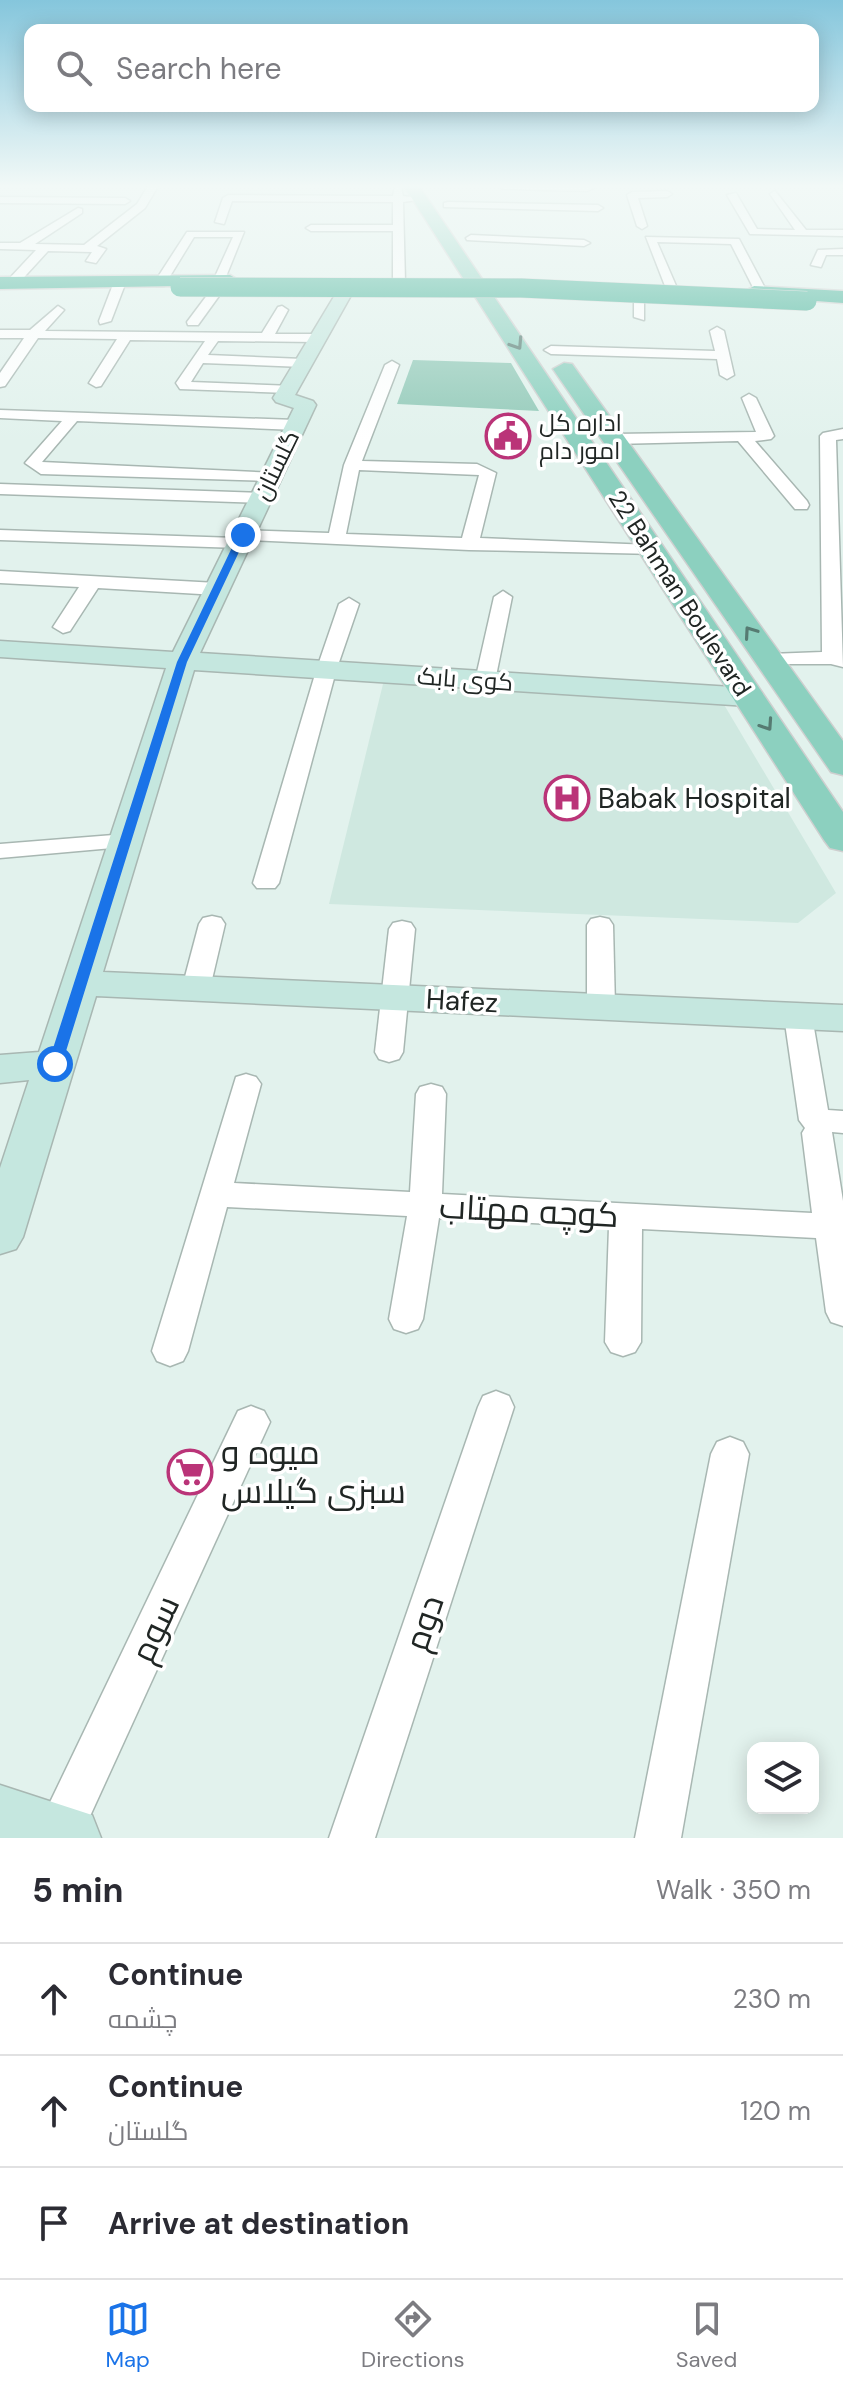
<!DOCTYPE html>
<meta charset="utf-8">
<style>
:root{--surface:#fff;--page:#f7f7f7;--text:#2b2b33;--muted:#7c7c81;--line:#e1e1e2;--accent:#1a73e8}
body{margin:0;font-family:"DM Sans",Cairo,sans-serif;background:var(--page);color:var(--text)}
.controls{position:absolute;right:24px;bottom:24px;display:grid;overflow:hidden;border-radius:16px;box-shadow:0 4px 20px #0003}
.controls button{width:72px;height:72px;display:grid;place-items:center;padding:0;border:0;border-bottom:2px solid var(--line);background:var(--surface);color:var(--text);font:40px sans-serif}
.stop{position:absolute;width:24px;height:24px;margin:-18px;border:6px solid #1a73e8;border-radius:50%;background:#fff}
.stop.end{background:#1a73e8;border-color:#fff;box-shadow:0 2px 8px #0008}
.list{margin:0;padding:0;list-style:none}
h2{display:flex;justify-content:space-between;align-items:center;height:104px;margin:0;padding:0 32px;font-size:34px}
h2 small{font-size:26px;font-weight:400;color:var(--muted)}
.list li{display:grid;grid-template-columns:52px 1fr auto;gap:24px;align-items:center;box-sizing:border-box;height:112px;padding:0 32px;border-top:2px solid var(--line)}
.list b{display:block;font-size:30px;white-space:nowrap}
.list p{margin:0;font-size:26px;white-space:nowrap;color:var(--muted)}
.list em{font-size:26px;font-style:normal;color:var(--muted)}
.icon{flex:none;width:44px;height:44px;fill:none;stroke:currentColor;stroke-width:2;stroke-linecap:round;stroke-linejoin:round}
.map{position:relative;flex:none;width:843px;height:1838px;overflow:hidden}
.search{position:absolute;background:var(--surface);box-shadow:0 4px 20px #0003;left:24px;right:24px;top:24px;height:88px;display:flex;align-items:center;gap:20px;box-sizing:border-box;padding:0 28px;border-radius:16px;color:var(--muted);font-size:30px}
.sheet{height:440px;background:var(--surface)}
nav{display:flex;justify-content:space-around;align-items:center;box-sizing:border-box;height:112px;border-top:2px solid var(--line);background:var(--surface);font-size:22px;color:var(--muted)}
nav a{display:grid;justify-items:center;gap:4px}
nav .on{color:var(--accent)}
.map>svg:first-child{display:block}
.built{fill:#cfe8e0}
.green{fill:#93cab9}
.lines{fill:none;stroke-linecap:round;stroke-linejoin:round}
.street-casing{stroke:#a8b7b2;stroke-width:3}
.secondary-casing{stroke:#a8b7b2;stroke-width:3}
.primary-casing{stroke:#cecfcf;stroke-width:3}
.highway-casing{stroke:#cecfcf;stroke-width:3}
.street{fill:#fff;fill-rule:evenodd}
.secondary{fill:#c5e7df;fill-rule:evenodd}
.primary{fill:#8cd0bf;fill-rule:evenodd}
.highway{fill:#3fb095;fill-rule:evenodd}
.highway-bridge-casing{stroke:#cecfcf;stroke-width:20;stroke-linecap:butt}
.highway-bridge{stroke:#3fb095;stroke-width:19}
.oneway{stroke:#567b72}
.route{fill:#1a73e8}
.labels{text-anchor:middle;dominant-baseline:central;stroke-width:7;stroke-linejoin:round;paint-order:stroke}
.far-poi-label{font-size:24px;fill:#202624;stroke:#fff;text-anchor:start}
.far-street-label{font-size:24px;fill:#202624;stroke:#fff}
.poi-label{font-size:28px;fill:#202624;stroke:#fff;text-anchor:start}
.street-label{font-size:28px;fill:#202624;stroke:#fff}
.near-street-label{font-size:34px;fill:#202624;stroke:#fff}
.near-poi-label{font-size:34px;fill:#202624;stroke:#fff;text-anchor:start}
</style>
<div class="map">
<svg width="843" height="1838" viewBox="0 0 843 1838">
<rect width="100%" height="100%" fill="#e2f2ed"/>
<!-- built -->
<path class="built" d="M384 680 723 703 836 893 798 923 329 904Z"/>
<!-- green -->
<path class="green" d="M413 360 511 363 539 411 397 404Z"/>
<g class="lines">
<!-- street casing -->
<g class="street-casing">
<g id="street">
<path d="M148 186H158L145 208 97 246 106 249 96 263 86 261 92 252 48 251 16 286H8V280L36 250 0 249V243H20L78 208 82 209V213L35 244 84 245 137 204Z"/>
<path d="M395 186H401L403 196 425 199 403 202 405 282 399 286 393 282V231H311L306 228 311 225H393V202L232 201 224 224 215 222 223 198 228 195 393 196Z"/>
<path d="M498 186H590L593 188 588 191 503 189Z"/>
<path d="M775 191 806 230H843V236L750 234 727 195 736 193 757 229 795 230 770 194Z"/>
<path d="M632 192 667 191 672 194 667 197 638 198 647 226 642 229 637 226 627 195Z"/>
<path d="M0 197 125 198 130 201 125 204 0 203Z"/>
<path d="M448 202 598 205 603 208 598 211 444 207V203Z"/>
<path d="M187 232H244L223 284 213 281 233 237H194L164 286H156L154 283Z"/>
<path d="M471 235 584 240 590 243 584 246 467 240 466 238Z"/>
<path d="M646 237 739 239 767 292 757 295 731 244 657 242 677 288 667 291Z"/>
<path d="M843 249V255H826L821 267 811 265 818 250Z"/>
<path d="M118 283 124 287 111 321 100 324 99 321 112 287Z"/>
<path d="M214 286 224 289 198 325H188L187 322Z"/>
<path d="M634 293 644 296V320L634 317Z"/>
<path d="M58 306 64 310 45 331 262 333 278 307 282 306 288 310 275 334H317L324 338 317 342 218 341 208 355 303 359 310 363 303 367 203 363 191 382 293 386 295 389 288 393 180 389 176 383 205 341 130 340 101 386 96 387 89 383 117 339 38 338 5 386 0 387V373L24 338H0V330H30Z"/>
<path d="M717 327 724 331 734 375 727 379 720 375 717 359 551 354 544 350 551 346 715 351 710 331Z"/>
<path d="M392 361 399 365 362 461 477 464 496 473 480 538 651 545 660 550 657 554 469 550 246 540 245 547 239 548 0 540V530L236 538 237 531 243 530 329 533 344 465 385 365ZM359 470 479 475 462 538 346 534Z"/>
<path d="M749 394 756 398 774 436 771 439 755 441 807 501 809 505 807 509H795L738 441 614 444 606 439 614 434 756 432 742 398Z"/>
<path d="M0 410 296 420 304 425 296 430 77 421 42 462 277 473V479L271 481 41 474 25 463 62 421 0 418Z"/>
<path d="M843 429V439L836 440 843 667 831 664H763L760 660 770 654 822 652 820 436 823 433Z"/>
<path d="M0 484 260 493 268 498 260 503 0 494Z"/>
<path d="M0 571 217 583 226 589 217 595 98 588 70 631 63 633 53 627 79 587 0 583Z"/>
<path d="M503 591 512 597 495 681 485 687 475 681 494 597Z"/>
<path d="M349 598 359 604 336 671 279 883 275 888H257L253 883 316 671 339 604Z"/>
<path d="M126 834 135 836 138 841 135 846 0 858V844Z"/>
<path d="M212 916 221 918 225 924 210 988 206 994 196 997 186 994 182 988 199 924 203 918Z"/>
<path d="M600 917 609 919 613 925 615 1007 611 1013 601 1016 591 1013 587 1007V925L591 919Z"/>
<path d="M402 921 411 923 415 929 403 1052 399 1059 389 1062 379 1059 375 1052 389 929 393 923Z"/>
<path d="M798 1007 808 1010 812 1016 828 1110 843 1111V1133L832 1132 843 1201V1326L831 1322 826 1312 816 1238 642 1229 641 1342 635 1352 623 1356 611 1352 605 1342 609 1227 439 1218 423 1319 418 1329 406 1333 394 1329 389 1319 407 1216 227 1207 188 1351 183 1361 170 1366 157 1361 152 1351 236 1077 246 1074 256 1077 261 1084 234 1183 410 1192 416 1094 420 1087 431 1084 442 1087 446 1094 442 1194 812 1213 802 1133 805 1128 799 1120 784 1016 788 1010Z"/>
<path d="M496 1391 509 1396 514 1407 375 1838H329L478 1407 483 1396Z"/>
<path d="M251 1406 264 1411 270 1422 80 1838H36L42 1819 238 1411Z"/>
<path d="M730 1437 743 1442 749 1454 681 1838H635L711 1454 717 1442Z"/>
</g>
</g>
<!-- secondary casing -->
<g class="secondary-casing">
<g id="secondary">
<path d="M346 285 354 290 295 395 313 401 316 405 200 653 748 688 758 691 763 697 758 703 748 706 194 670 103 972 843 1005V1031L96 996 23 1237 16 1249 0 1254V1168L29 1080 0 1083V1055L39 1052 166 668 0 657V641L173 652 294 408 276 402 273 398 338 290Z"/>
<path d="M0 1785 92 1815 101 1838H0Z"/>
</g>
</g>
<!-- primary casing -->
<g class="primary-casing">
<g id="primary">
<path d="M404 186H419L843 812V851L830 848 824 840Z"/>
<path d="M564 363 572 364 843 741V775L831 772 553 369Z"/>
</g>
</g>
<!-- highway casing -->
<g class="highway-casing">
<g id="highway">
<path d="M230 275 240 281 237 285 0 289V277Z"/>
<path d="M754 286 843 291V303L747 296 744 292Z"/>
</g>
</g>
<!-- street -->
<use href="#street" class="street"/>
<!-- secondary -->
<use href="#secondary" class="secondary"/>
<!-- primary -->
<use href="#primary" class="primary"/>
<!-- highway -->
<use href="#highway" class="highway"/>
<!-- highway-bridge casing -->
<g class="highway-bridge-casing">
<path id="highway-bridge" d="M180 287 521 288 807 301"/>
</g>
<!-- highway-bridge -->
<use href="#highway-bridge" class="highway-bridge"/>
</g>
<!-- one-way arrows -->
<defs><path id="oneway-chevron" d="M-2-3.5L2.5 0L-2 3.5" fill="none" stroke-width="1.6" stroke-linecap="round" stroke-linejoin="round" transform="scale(2)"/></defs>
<g class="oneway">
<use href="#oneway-chevron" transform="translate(517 344) rotate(57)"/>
<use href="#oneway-chevron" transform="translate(750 632) rotate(-125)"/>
<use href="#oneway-chevron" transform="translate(767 725) rotate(56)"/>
</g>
<!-- sky -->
<linearGradient id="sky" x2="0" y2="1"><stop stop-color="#85c6dc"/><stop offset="0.42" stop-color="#f2f9f7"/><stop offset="1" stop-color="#f2f9f7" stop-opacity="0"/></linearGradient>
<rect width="843" height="443" fill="url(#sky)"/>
<!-- route -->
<path class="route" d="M243 533 247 535 187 662 62 1064 55 1069 50 1067 48 1064 177 662 238 535Z"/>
<!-- icons -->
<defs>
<g id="civic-ring" transform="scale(2.3)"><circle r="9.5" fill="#fff" stroke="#ba3478" stroke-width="1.5"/><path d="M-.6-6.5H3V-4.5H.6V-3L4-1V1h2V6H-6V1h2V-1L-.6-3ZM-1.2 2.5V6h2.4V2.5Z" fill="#ba3478"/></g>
<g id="hospital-ring" transform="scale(2.3)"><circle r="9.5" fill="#fff" stroke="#ba3478" stroke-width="1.5"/><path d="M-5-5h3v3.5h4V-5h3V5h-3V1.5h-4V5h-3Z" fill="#ba3478"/></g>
<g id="supermarket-ring" transform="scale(2.3)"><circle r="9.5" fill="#fff" stroke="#ba3478" stroke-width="1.5"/><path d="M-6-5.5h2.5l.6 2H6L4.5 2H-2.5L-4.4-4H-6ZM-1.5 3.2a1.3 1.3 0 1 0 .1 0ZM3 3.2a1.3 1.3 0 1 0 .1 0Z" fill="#ba3478"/></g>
</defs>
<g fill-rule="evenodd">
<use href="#civic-ring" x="508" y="436"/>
<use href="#hospital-ring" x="567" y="798"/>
<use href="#supermarket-ring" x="190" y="1472"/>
</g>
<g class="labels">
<!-- far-poi labels -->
<g class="far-poi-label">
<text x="539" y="422">اداره کل<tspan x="539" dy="28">امور دام</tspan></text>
</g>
<!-- far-street labels -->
<g class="far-street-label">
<text transform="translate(276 465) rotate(-64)">گلستان</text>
<text transform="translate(680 593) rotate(57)">22 Bahman Boulevard</text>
<text transform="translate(465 679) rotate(4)">کوی بابک</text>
</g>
<!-- poi labels -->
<g class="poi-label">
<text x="598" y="798">Babak Hospital</text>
</g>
<!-- street labels -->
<g class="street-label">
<text transform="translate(462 1001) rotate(3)">Hafez</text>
</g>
<!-- near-street labels -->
<g class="near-street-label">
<text transform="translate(529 1211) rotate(3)">کوچه مهتاب</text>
<text transform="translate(424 1623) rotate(-71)">دوم</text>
<text transform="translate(155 1629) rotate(-65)">سوم</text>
</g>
<!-- near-poi labels -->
<g class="near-poi-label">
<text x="221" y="1452">میوه و<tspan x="221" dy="39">سبزی گیلاس</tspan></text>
</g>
</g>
</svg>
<div class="controls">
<button><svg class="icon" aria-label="layers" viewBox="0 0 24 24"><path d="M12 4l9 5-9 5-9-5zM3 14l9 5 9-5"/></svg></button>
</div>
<div class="stop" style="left:55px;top:1064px"></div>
<div class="stop end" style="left:243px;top:535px"></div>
<div class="search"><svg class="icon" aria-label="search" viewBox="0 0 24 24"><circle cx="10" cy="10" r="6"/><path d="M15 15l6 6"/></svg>Search here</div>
</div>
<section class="sheet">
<h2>5 min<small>Walk · 350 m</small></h2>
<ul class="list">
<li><svg class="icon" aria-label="ahead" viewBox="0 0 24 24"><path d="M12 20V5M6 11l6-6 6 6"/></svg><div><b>Continue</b><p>چشمه</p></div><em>230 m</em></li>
<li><svg class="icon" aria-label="ahead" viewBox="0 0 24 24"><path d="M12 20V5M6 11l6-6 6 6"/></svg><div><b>Continue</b><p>گلستان</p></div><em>120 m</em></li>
<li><svg class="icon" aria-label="arrive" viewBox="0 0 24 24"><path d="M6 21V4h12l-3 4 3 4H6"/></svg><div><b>Arrive at destination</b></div></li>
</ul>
</section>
<nav>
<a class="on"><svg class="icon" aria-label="map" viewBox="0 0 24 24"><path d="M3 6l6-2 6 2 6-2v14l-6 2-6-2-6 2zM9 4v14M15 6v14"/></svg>Map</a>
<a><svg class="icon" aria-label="directions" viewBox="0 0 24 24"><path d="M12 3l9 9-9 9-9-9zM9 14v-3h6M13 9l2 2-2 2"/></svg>Directions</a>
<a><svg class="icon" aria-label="saved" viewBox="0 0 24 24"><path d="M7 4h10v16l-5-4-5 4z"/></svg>Saved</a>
</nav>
